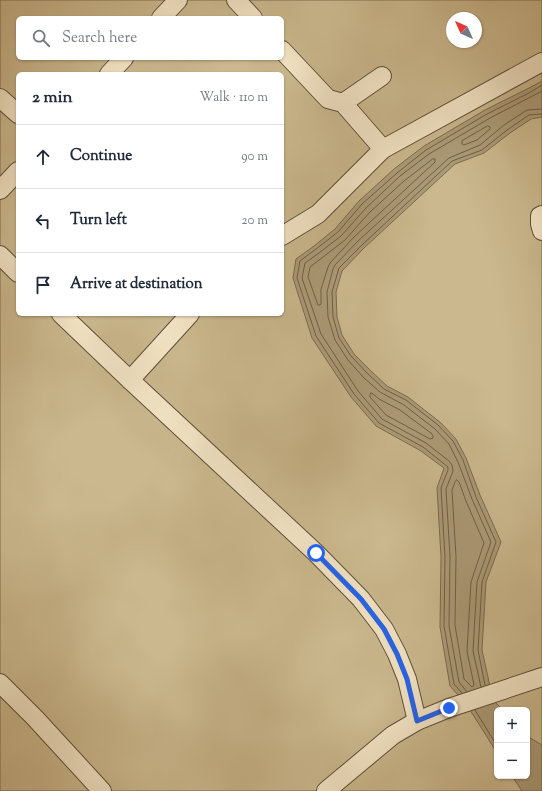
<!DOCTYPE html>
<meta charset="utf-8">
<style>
:root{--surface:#fff;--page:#f2f2f3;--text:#1f2937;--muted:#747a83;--line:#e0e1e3}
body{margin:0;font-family:"Sorts Mill Goudy",serif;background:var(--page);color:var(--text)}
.controls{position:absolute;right:12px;bottom:12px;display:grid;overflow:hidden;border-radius:6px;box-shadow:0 1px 3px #0004}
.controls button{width:36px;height:36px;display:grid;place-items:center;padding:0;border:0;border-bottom:1px solid var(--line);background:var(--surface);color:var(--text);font:20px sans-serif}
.compass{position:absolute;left:446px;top:12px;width:36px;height:36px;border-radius:50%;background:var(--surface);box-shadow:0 1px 3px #0004;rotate:315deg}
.stop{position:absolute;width:12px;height:12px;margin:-9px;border:3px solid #2563eb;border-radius:50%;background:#fff}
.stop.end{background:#2563eb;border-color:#fff;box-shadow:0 1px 4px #0008}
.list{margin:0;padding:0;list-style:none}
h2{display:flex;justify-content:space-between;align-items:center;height:52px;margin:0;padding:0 16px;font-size:17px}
h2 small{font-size:13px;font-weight:400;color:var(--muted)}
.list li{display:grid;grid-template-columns:26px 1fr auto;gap:12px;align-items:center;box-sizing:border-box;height:64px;padding:0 16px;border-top:1px solid var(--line)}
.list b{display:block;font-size:15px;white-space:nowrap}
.list em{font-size:13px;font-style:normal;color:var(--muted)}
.icon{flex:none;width:22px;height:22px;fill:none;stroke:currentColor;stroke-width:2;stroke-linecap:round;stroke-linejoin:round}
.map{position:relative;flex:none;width:542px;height:791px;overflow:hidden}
.search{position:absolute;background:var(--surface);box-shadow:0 1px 3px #0004;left:16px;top:16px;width:268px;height:44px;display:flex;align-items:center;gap:10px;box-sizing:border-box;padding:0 14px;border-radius:6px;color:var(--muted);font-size:15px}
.panel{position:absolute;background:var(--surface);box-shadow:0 1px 3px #0004;left:16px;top:72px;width:268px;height:244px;border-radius:6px}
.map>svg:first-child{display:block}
.green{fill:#cbb88e;stroke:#7c6e54;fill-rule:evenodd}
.water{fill:#ab9a76;stroke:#796b51}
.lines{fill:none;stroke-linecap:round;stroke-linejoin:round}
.shore{stroke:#6c6048;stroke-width:1}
.minor-casing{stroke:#5d513d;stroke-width:20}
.minor{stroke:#f2e4c5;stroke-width:18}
.route{stroke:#2563eb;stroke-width:5}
</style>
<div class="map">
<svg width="542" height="791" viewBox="0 0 542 791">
<rect width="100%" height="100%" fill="#ebd6a6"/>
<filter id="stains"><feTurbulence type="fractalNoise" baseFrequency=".005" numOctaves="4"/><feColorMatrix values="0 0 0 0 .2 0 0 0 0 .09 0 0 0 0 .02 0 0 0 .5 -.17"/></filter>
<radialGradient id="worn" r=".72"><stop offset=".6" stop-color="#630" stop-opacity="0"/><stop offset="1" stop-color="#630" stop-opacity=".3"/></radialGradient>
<!-- green -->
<path class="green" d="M0 0H542V791H0ZM18 18H282V58H18ZM452 18H476V42H452ZM18 74H282V314H18ZM497 710H527V776H497Z"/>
<!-- water -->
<g class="water">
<path d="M542 81V117L531 119 510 133 484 153 455 164 364 248 342 271 336 292 337 317 342 335 354 354 371 371 387 386 408 397 441 423 456 439 466 458 480 495 501 542 486 582 482 650 493 700 503 710H497V753L484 732 466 704 450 686 440 627 441 557 437 488 444 468 421 451 376 426 351 397 312 338 293 278 296 259 314 246 335 229 359 201 394 169 424 146 485 110 527 89Z"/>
<path d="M527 736 542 745V791H522L512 776H527Z"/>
</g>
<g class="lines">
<!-- shore -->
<g class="shore">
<path d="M488 126 490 127V129L477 140 464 145 462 144V141Z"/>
<path d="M433 159H435V162L354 237 330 263 328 267 321 289V304L320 305H318L308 277 310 267 345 240 370 212 404 181Z"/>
<path d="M371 393 373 394 379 399 400 410 431 433 433 436V438L430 439 386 415 370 397V395Z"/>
<path d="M457 480 459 482 466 501 484 543 471 582 467 651 474 685 472 687 464 679 455 625 456 557 452 490 455 482Z"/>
<path d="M485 685 478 650 482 582 496 542 476 497 463 460 453 441 438 425 406 400 384 389 368 374 351 356 339 338 333 317 332 292 339 268 362 245 452 161 482 150 507 130 529 115 542 114"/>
<path d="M481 687 473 651 477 582 491 542 472 499 458 462 449 444 435 429 404 405 380 392 364 378 348 360 335 340 328 317 327 292 333 269 335 265 358 241 449 158 480 145 504 125 527 110 542 109"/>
<path d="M467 692 459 682 449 626 450 557 446 489 453 471 452 465 449 461 426 443 382 419 358 391 321 334 302 278 305 263 319 253 341 236 366 208 400 176 429 154 490 118 542 91"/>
<path d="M462 693 454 684 444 626 445 557 441 488 448 470V467L423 447 379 423 354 394 316 336 297 278 300 261 316 249 338 232 362 204 397 173 426 150 487 114 529 93 542 85"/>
<path d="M475 710 497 746"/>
</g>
<!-- minor casing -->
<g class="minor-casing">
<g id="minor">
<path d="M236 0 253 18"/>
<path d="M161 18 178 0"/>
<path d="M282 50 328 99 343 103 383 149"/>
<path d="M109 74 124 58"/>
<path d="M0 98 18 114"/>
<path d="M343 103 382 76"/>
<path d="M0 190 18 171"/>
<path d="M542 215 540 216V224L542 231"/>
<path d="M282 236 318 214 383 149 542 62"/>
<path d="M0 255 18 273"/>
<path d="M61 314 130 380 316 553 361 599 384 629 397 654 407 679 417 721"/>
<path d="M130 380 190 314"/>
<path d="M0 683 35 718 102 791"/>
<path d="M326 791 393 735 417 721 449 708 542 677"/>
</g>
</g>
<!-- minor -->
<use href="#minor" class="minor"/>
</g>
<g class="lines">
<!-- route -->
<path class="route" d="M316 553 361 599 384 629 397 654 407 679 417 721 449 708"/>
</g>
<rect width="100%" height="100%" filter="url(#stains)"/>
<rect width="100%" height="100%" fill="url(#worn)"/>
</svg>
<div class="controls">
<button>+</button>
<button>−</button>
</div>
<svg class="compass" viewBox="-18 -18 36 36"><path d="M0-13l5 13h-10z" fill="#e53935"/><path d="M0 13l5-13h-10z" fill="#747a83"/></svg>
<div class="stop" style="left:316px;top:553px"></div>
<div class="stop end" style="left:449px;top:708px"></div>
<div class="search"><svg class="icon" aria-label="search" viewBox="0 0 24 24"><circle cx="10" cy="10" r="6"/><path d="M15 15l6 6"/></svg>Search here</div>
<section class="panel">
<h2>2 min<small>Walk · 110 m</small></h2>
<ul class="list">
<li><svg class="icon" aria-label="ahead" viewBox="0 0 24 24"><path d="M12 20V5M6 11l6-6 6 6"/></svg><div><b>Continue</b></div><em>90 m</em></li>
<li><svg class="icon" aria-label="left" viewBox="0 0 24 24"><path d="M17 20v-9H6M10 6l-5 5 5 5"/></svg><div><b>Turn left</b></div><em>20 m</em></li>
<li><svg class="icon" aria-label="arrive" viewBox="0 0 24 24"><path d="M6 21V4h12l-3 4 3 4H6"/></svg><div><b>Arrive at destination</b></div></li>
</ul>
</section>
</div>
